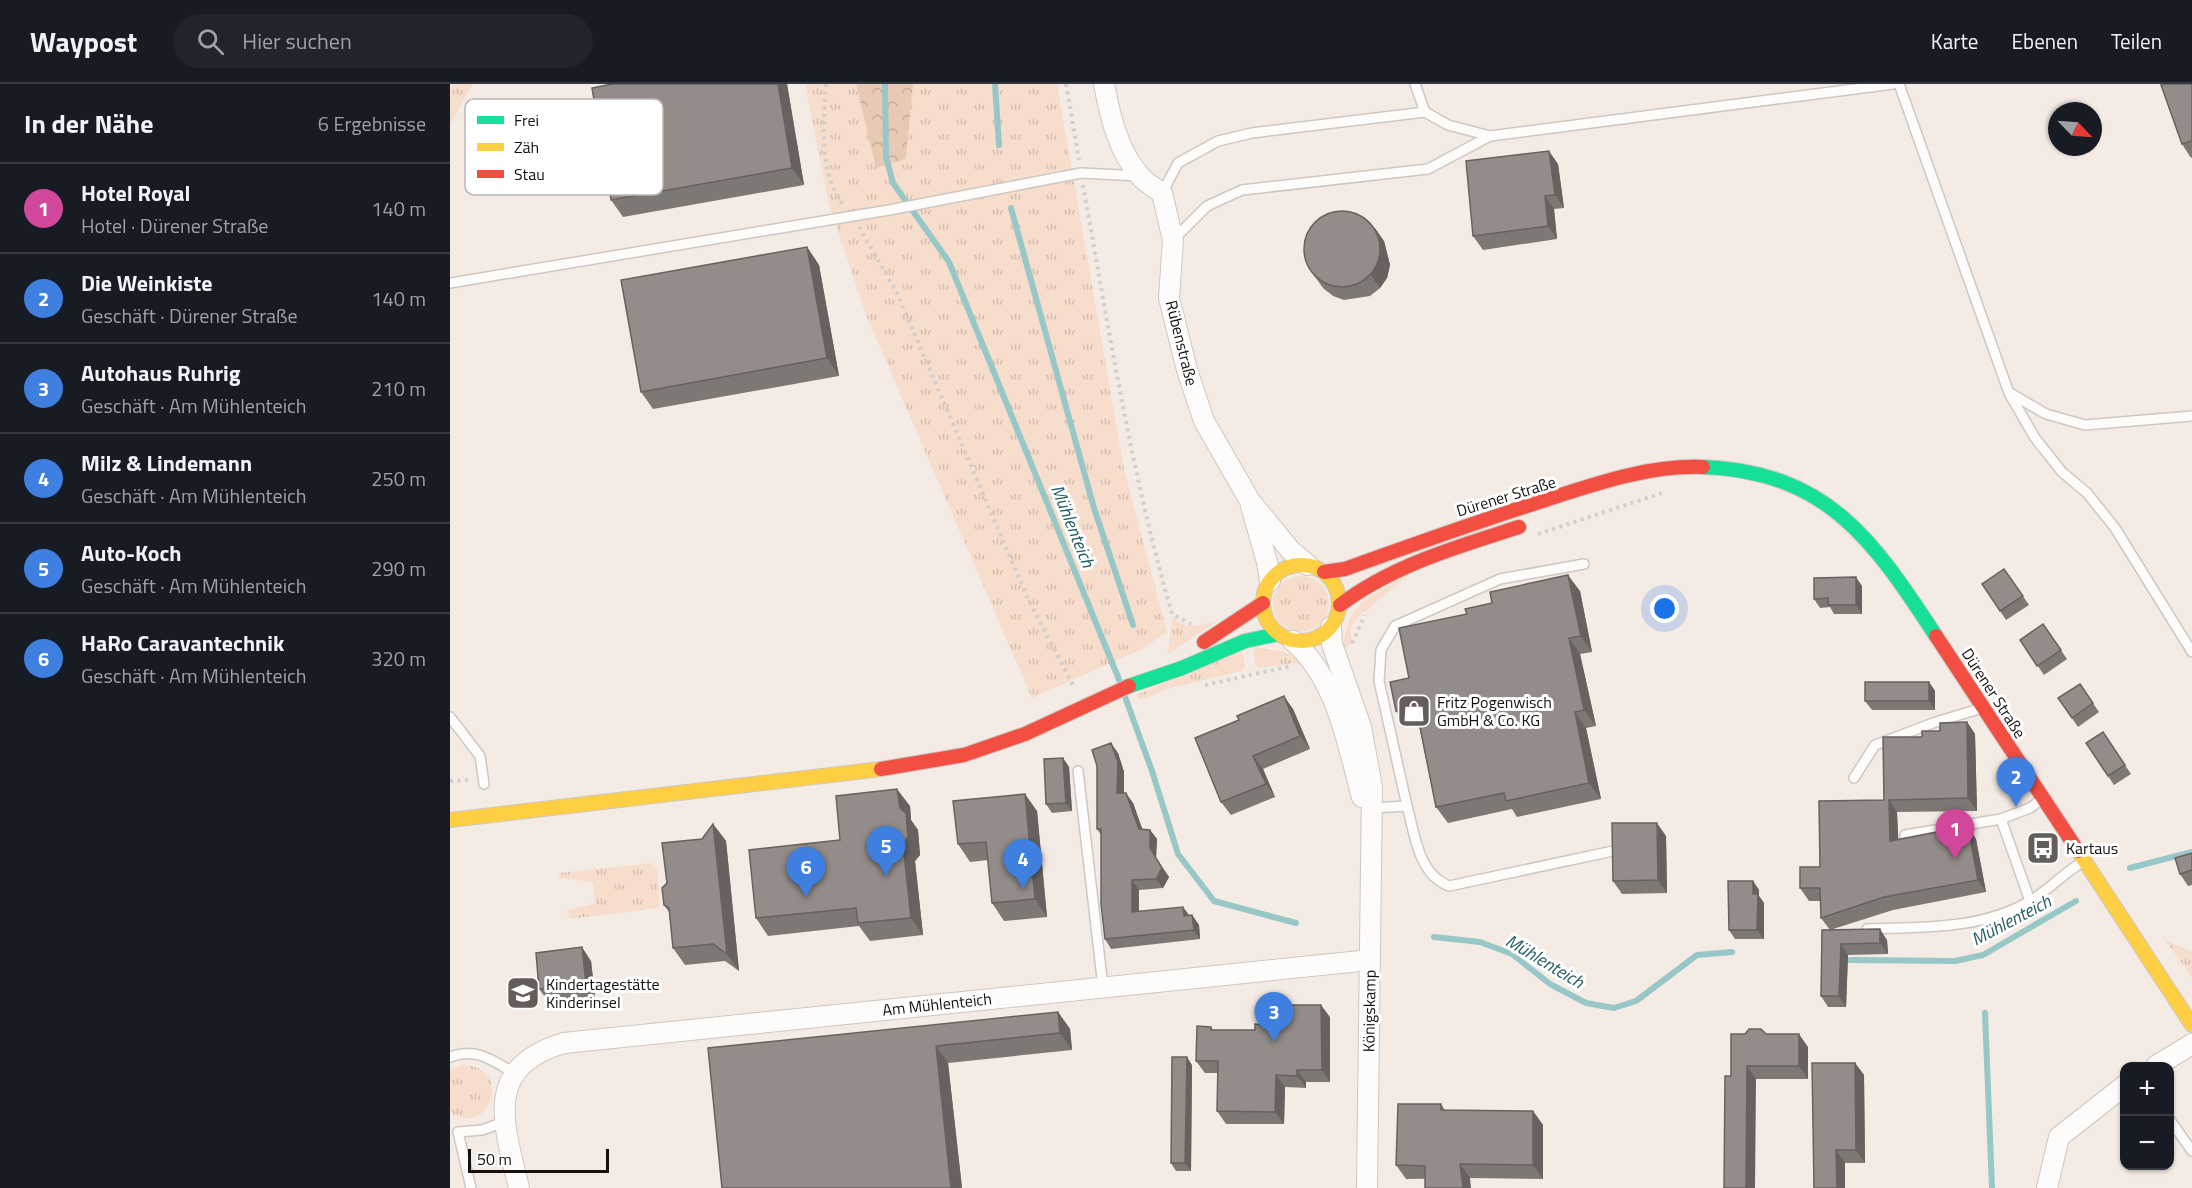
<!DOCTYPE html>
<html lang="de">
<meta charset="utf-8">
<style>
:root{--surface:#171b24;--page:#20242c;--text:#f1f3f6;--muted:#9ea1a6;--line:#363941;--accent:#0b8043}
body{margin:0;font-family:"Titillium Web",sans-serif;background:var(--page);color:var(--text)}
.controls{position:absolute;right:18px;bottom:18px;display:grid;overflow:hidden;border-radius:12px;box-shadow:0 2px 4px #0004}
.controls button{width:54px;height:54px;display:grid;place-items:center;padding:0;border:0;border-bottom:2px solid var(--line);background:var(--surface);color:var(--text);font:30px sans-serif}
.compass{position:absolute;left:1598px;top:18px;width:54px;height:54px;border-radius:50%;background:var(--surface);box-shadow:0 2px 4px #0004;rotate:115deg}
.scale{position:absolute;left:18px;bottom:15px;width:141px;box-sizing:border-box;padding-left:6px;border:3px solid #16110d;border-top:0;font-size:16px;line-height:21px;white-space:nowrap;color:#16110d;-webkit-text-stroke:4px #fff;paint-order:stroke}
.you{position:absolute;left:1215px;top:525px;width:21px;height:21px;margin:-15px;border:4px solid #fff;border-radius:50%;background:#1a73e8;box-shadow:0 0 0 9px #1a73e833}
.badge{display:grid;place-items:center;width:39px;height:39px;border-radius:50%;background:var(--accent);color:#fff;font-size:20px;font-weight:700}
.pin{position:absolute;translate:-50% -50px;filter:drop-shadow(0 2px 3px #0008)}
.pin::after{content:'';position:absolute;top:32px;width:21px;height:18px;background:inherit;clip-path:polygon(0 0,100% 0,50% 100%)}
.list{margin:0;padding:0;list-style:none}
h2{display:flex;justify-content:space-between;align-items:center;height:78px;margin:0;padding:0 24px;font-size:26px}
h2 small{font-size:20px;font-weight:400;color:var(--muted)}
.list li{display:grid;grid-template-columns:39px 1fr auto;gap:18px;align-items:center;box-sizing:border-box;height:90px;padding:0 24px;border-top:2px solid var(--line)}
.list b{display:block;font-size:22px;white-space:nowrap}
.list p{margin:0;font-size:20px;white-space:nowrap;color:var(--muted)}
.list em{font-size:20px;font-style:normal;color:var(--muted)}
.icon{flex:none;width:33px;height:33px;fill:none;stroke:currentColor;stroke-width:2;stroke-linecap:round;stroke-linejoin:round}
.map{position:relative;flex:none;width:1742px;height:1104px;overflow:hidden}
header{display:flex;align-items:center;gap:36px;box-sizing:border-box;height:84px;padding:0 30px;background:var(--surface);border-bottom:2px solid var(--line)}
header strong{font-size:28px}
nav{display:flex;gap:33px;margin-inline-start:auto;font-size:21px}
.search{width:420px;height:54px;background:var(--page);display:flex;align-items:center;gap:15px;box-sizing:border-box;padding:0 21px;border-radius:33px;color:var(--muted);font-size:22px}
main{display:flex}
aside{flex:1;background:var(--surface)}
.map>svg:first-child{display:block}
.grass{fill:url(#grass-tufts)}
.forest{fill:url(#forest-crowns)}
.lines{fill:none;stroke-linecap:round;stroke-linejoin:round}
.stream{stroke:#98c7c8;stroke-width:6}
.lane-casing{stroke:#cec7c2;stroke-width:12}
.street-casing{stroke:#cec7c2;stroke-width:22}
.fast-casing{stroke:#cec7c2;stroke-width:16}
.slow-casing{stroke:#cec7c2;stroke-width:16}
.jam-casing{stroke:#cec7c2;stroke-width:16}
.path{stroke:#d1cecc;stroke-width:4;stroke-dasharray:3 4.5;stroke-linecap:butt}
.lane{stroke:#fefcfb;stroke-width:9}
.street{stroke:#fefcfb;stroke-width:20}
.fast{stroke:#16e098;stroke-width:14}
.slow{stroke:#ffcf43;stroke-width:14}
.jam{stroke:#f24e42;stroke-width:14}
.wall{fill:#7e7875}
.shaded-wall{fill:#67625f}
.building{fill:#938c88;stroke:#67625f;stroke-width:1.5}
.labels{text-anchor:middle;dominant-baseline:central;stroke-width:6;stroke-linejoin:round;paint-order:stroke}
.street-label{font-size:16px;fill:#16110d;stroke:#fff}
.poi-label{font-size:16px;fill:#16110d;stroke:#fff;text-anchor:start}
.water-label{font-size:18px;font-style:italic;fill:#225e62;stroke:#fff}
.key{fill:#fff;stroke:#b9b8b6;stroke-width:1.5}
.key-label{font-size:16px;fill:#16110d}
</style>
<header>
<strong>Waypost</strong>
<div class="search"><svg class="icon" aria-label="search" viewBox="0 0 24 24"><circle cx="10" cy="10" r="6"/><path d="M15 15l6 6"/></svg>Hier suchen</div>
<nav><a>Karte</a><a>Ebenen</a><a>Teilen</a></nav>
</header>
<main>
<aside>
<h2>In der Nähe<small>6 Ergebnisse</small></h2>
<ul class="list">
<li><span class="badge" style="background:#d1479c">1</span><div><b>Hotel Royal</b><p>Hotel · Dürener Straße</p></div><em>140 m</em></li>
<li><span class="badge" style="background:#3f7fe0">2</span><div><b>Die Weinkiste</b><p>Geschäft · Dürener Straße</p></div><em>140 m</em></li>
<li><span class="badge" style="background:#3f7fe0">3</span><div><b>Autohaus Ruhrig</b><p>Geschäft · Am Mühlenteich</p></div><em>210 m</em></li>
<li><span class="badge" style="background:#3f7fe0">4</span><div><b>Milz &amp; Lindemann</b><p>Geschäft · Am Mühlenteich</p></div><em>250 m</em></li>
<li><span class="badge" style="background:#3f7fe0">5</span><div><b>Auto-Koch</b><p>Geschäft · Am Mühlenteich</p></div><em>290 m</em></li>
<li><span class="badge" style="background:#3f7fe0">6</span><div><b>HaRo Caravantechnik</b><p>Geschäft · Am Mühlenteich</p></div><em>320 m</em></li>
</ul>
</aside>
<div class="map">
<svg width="1742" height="1104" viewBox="0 0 1742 1104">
<defs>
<pattern id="grass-tufts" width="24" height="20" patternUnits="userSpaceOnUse" patternTransform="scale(1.5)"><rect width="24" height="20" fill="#f7ddcc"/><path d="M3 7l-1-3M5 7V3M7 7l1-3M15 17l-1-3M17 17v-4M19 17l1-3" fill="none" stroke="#d3bdae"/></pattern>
<pattern id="forest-crowns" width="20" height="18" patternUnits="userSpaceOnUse" patternTransform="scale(1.5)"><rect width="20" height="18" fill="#e8c9b4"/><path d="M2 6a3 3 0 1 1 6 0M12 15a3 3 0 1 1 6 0" fill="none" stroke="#c6ac9a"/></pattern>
</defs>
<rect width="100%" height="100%" fill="#f5ebe5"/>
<!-- grass -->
<g class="grass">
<path d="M0 0H23L0 40Z"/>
<path d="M355 0H406L426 84 456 75 463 0H607L674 385 717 548 692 565 582 614 416 231 379 120Z"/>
<path d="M961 489 907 534 901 543V560L893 564C898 515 923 512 961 489Z"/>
<circle cx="851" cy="520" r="28"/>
<path d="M723 533C735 547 750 541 767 537L717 571Z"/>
<path d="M806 563 838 569 857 583 845 579 810 584 806 582 803 570Z"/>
<path d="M792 567 795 583 792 587 720 604 690 616 686 611Z"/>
<path d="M202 779 207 784 210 820 207 824 120 835 117 826 145 819 143 798 109 794V789Z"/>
<path d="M1712 852 1718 857 1742 868V893Z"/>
<path d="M12 981C63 981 43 1054 0 1029V986Z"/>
</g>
<!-- forest -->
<path class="forest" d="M406 0H463L456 75 426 84Z"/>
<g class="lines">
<!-- stream -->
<g class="stream">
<path d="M435 0 436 73 443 99 499 178 670 598"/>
<path d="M545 0 549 61"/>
<path d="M561 124 644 424 683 541"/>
<path d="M674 610 702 687 728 770 764 817 846 839"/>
<path d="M1680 784 1742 768"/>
<path d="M984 853 1030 858 1062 870 1100 900 1136 919 1164 924 1186 917 1247 871 1282 868"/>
<path d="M1400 876 1505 877 1533 871 1626 817"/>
<path d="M1535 929 1542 1104"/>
</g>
<!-- lane casing -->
<g class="lane-casing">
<g id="lane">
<path d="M965 0 975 28 998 41 1040 52 1443 0"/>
<path d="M1449 0 1559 309 1585 354 1612 388 1637 409 1665 444 1742 568"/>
<path d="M712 109 728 79 768 57 802 49 975 28"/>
<path d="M724 155 757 122 792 106 978 85 1040 52"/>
<path d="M0 199 439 126 631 89 690 92"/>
<path d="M1560 309 1596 330 1635 341 1742 332"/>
<path d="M0 633 30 672 34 700"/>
<path d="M628 687 653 903"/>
<path d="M1404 694 1425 661 1483 639 1532 624"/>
<path d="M957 722 929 597 931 566 945 542 1050 495 1134 480"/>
<path d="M922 724 957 722C965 751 968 790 999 802L1163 767"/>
<path d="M1551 735 1580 724 1592 715"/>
<path d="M1455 751 1551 735 1580 817"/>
<path d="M1417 845C1472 843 1531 846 1580 817 1599 806 1613 789 1633 778"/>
<path d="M0 973C26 963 42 976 64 989"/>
<path d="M1720 1036 1742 1067"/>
<path d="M21 1104 8 1048 32 1046 54 1038"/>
</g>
</g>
<!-- street casing -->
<g class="street-casing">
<g id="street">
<path d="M654 0C660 32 668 67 690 92 696 99 705 104 712 109L723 156 719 214 737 286 754 337 800 417 841 467 858 481"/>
<path d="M801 422 817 478 820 497"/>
<path d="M881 543 882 560 911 643 922 703 917 1104"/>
<path d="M843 557C887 595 897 659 912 713"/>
<path d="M1706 982 1742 960"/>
<path d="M69 1104C54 1040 32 983 114 959L920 876"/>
<path d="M1597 1104 1609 1053 1674 1002"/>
</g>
</g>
<!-- fast casing -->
<g class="fast-casing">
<g id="fast">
<path d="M1253 383C1378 388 1423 456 1486 552"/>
<path d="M679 602 732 584 795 557 829 550"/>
</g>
</g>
<!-- slow casing -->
<g class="slow-casing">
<g id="slow">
<circle cx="851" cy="519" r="38"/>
<path d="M0 736 431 685"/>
<path d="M1628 767 1742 941"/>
</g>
</g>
<!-- jam casing -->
<g class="jam-casing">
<g id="jam">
<path d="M874 488 895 485C959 462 1024 439 1089 418 1142 401 1197 381 1253 383"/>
<path d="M890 521C943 481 1007 463 1069 443"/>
<path d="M1486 552 1628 767"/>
<path d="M754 558 813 519"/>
<path d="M431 685 514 671 575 650 679 602"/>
</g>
</g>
<!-- path -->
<g class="path">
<path d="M376 0C373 38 369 90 394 122"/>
<path d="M616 0 629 76"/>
<path d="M633 101C659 246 681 388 722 530L741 540"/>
<path d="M409 143 447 209 578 515 624 603"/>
<path d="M1088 450 1212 409"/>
<path d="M902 559 915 531"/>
<path d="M755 601 841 582"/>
<path d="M0 697 21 696"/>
</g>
<!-- lane -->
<use href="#lane" class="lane"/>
<!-- street -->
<use href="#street" class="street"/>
<!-- fast -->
<use href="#fast" class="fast"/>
<!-- slow -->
<use href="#slow" class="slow"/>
<!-- jam -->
<use href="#jam" class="jam"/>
</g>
<!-- wall -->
<g class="wall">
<path d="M162 0H337L354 101 173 133 161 116Z"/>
<path d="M1742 0V73L1741 74 1732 60Z"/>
<path d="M1108 80 1114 124 1104 125 1107 155 1033 166 1023 152Z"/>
<path d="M934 157 940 181 937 194 930 204 920 212 894 216 883 212 873 204 863 190Z"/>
<path d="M357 163 369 181 389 292 203 325 191 308Z"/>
<path d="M1554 485 1579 521 1556 536 1532 500Z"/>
<path d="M1412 502V530H1384L1380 523 1370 524 1364 515Z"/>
<path d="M1130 507 1142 568 1130 570 1146 642 1136 644 1151 715 1067 733 1062 725 998 739 986 723 969 641 958 643 946 627 959 594Z"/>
<path d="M1593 540 1617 575 1594 591 1570 556Z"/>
<path d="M1479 598 1485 607V626H1422L1415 617Z"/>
<path d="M1630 600 1649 628 1628 643 1608 614Z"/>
<path d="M843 625 860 665 813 685 825 713 781 731 771 718 745 654Z"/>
<path d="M1517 638 1525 650 1527 727 1447 728 1448 755H1526L1536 808 1443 826 1380 846 1371 834V817H1359L1350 804 1434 716 1472 653Z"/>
<path d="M1653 648 1681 690 1664 701 1636 659Z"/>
<path d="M668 669 674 688V709L683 719 692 745 700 746 707 755 706 774 719 793 713 804 689 806V828L733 823 739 831H742L749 841 750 855 661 865 655 855 651 751 647 745Z"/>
<path d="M613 674 619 683 622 727 602 729 596 720Z"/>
<path d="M460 722 461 736 468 746 470 771 465 777 473 851 420 857 409 842 318 852 306 834 390 756Z"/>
<path d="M587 727 597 833 554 837 542 819 538 776 520 778 508 760Z"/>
<path d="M263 740 276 757 289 887 275 877 235 881 223 864 219 828 214 821 252 755Z"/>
<path d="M1216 752 1217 809 1172 810 1163 797Z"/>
<path d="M1742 769V801L1738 802 1730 790Z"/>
<path d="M1303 797 1309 806V812L1314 819V855H1285L1279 846Z"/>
<path d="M1372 846 1437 856 1438 870 1398 871 1396 923H1378L1371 912Z"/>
<path d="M141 877 145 913 99 918 89 905Z"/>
<path d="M608 928 620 945 622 966 498 979 512 1104H272L258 964Z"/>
<path d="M880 933V998H856V1004L835 1003 834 1040H776L767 1027 768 989H755L746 977 761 943 763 946H805L819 941Z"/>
<path d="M1316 950 1358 963V995H1306L1281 992Z"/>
<path d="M1405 979 1414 991 1415 1079H1395L1364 1104Z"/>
<path d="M742 981 741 1087H726L721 1079Z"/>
<path d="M991 1020 995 1026 1083 1027 1093 1041V1095L1020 1094 956 1095 946 1081Z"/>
</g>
<!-- shaded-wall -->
<g class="shaded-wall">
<path d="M328 0H337L354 101 342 84Z"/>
<path d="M1099 67 1108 80 1114 124 1105 111Z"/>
<path d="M1095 112 1104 125 1107 155 1098 142Z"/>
<path d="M925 144 934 157 940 181 937 194 930 204 921 191Z"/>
<path d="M357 163 369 181 389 292 377 274Z"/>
<path d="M1118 491 1130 507 1142 568 1131 552Z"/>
<path d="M1406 493 1412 502V530L1406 521Z"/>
<path d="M1119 554 1130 570 1146 642 1134 626Z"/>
<path d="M1479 598 1485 607V626L1479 617Z"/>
<path d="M834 612 843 625 860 665 850 652Z"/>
<path d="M1125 628 1136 644 1151 715 1139 699Z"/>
<path d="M1517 638 1525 650 1527 727 1518 714Z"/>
<path d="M661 659 668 669 674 688V718L667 709Z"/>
<path d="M803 672 813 685 825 713 816 700Z"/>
<path d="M613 674 619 683 622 727 616 719Z"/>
<path d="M447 705 460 722 461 736 468 746 470 771 465 777 473 851 461 834Z"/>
<path d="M676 709 683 719 696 755 689 745Z"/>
<path d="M575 710 587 727 597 833 585 815Z"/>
<path d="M1439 716 1447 728 1449 769 1440 757Z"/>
<path d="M1207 739 1216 752 1217 809 1208 796Z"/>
<path d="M263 740 276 757 289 887 277 870Z"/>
<path d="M1518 742 1526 755 1536 808 1528 796Z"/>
<path d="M700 746 707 755 706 774 719 793 713 804 706 795 700 764Z"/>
<path d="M682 796 689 806V838L682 828Z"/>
<path d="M1303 797 1309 806V812L1314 819V855L1307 846 1303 810Z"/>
<path d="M733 823 740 833 734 832Z"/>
<path d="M742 831 749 841 750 855 744 846Z"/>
<path d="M1430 845 1437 856 1438 870 1430 859Z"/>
<path d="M1391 860 1398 871 1396 923 1389 912Z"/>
<path d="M132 863 141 877 145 913 136 900Z"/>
<path d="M871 921 880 933V998L872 986Z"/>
<path d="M608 928 620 945 622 966 610 949Z"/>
<path d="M1349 950 1358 963V995L1349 982Z"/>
<path d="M486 962 498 979 512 1104H501Z"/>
<path d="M737 973 742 981 741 1087 735 1079Z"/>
<path d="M1405 979 1414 991 1415 1079 1406 1066Z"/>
<path d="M1297 982 1306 995 1305 1104H1296Z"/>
<path d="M847 986 856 998V1004L847 992Z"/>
<path d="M826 991 835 1003 834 1040 825 1028Z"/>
<path d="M1083 1027 1093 1041V1095L1083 1081Z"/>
<path d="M1386 1066 1395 1079V1104H1387Z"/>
<path d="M1010 1080 1020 1094 1021 1104H1013Z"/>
</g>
<!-- building -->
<g class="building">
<path d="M162 0H328L342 84 161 116 142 4Z"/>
<path d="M1714 0H1742V57L1732 60 1711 1Z"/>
<path d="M1099 67 1105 111 1095 112 1098 142 1023 152 1016 77Z"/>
<circle cx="892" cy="165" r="38"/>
<path d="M357 163 377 274 191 308 171 196Z"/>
<path d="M1554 485 1573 512 1550 527 1532 500Z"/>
<path d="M1118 491 1131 552 1119 554 1134 626 1125 628 1139 699 1056 717 1054 709 986 723 966 623 946 627 940 598 959 594 949 544 1017 530 1015 525 1042 519 1040 508Z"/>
<path d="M1406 493V521H1378V514L1364 515V494Z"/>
<path d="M1593 540 1611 566 1587 582 1570 556Z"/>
<rect x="1415" y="598" width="64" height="19"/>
<path d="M1630 600 1643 619 1622 634 1608 614Z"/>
<path d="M834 612 850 652 803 672 816 700 771 718 745 654 789 636 787 632Z"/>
<path d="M1517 638 1518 714 1439 716 1440 757 1518 742 1528 796 1434 813 1371 834 1370 804H1350V783H1370L1369 717 1434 716 1433 653H1472V647H1490V639Z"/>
<path d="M1653 648 1675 681 1658 692 1636 659Z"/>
<path d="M661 659 668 678 667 709H676L689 745 700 746V764L712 784 706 795 682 796V828L733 823 734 832 742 831 744 846 655 855 651 820V745H647V682L642 666Z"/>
<path d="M613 674 616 719 596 720 594 675Z"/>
<path d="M447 705 450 724 456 729 458 753 453 760 461 834 408 839 406 824 306 834 299 766 390 756 386 712Z"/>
<path d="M575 710 585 815 542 819 536 758 508 760 503 717Z"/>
<path d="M1162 739H1207L1208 796 1163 797Z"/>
<path d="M263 740 277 870 263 860 223 864 219 824 214 821 212 804 217 799 212 759 252 755Z"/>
<path d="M1742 769V786L1730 790 1725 774Z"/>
<path d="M1278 797H1303V810H1308L1307 846H1279Z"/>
<path d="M1430 845V859L1391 860 1389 912H1371L1372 846Z"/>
<path d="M132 863 136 900 89 905 86 869Z"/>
<path d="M819 921H871L872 986H847V992L826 991 825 1028 767 1027 768 977H746L747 942 761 943V946H805V940L819 941Z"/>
<path d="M608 928 610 949 486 962 501 1104H272L258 964Z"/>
<path d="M1299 945H1311L1316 950H1349V982H1297L1296 1104H1274L1275 992H1281V950H1295Z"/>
<path d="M722 973H737L735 1079H721Z"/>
<path d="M1362 979H1405L1406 1066H1386L1387 1104H1364Z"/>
<path d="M948 1020H991V1026L1083 1027V1081L1010 1080 1013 1104H975V1082L946 1081Z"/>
</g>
<!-- icons -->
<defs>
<g id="shop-square" transform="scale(1.725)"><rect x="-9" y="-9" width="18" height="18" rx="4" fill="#645d59" stroke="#fff"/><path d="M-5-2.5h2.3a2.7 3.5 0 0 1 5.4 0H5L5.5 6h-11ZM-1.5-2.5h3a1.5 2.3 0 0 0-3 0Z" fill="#fff"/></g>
<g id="bus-square" transform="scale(1.725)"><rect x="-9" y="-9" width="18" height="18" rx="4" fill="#645d59" stroke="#fff"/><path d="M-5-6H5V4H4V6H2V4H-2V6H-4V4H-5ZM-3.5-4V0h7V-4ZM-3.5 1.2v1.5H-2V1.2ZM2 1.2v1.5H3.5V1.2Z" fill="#fff"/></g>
<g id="school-square" transform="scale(1.725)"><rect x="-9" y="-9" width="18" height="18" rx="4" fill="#645d59" stroke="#fff"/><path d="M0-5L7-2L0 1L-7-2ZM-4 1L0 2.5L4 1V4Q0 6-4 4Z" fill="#fff"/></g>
</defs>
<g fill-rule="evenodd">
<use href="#shop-square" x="964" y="627"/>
<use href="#bus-square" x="1593" y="764"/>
<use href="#school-square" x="73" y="909"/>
</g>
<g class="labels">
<!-- street labels -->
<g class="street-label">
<text transform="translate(732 259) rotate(76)">Rübenstraße</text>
<text transform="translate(1056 412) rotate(-17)">Dürener Straße</text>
<text transform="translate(1544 609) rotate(57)">Dürener Straße</text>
<text transform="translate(487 920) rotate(-6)">Am Mühlenteich</text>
<text transform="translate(919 927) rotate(-89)">Königskamp</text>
</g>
<!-- poi labels -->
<g class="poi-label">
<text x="987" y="618">Fritz Pogenwisch<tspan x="987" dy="18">GmbH &amp; Co. KG</tspan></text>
<text x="1616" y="764">Kartaus</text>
<text x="96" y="900">Kindertagestätte<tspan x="96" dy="18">Kinderinsel</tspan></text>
</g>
<!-- water labels -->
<g class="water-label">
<text transform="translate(623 442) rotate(68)">Mühlenteich</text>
<text transform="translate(1561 836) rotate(-28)">Mühlenteich</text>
<text transform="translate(1095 877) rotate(31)">Mühlenteich</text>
</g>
</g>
<!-- legend -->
<rect x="15" y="15" width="198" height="96" rx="9" class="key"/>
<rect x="27" y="32" width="27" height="8" fill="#16e098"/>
<rect x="27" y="59" width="27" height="8" fill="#ffcf43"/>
<rect x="27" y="86" width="27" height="8" fill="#f24e42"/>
<g class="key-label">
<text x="64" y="42">Frei</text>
<text x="64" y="69">Zäh</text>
<text x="64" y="96">Stau</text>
</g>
</svg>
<div class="controls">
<button>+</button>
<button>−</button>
</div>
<svg class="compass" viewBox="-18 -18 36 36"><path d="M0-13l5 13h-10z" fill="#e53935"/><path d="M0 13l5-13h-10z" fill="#9ea1a6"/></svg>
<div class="scale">50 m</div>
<div class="you"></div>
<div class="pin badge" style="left:1505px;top:775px;background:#d1479c">1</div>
<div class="pin badge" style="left:1566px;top:723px;background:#3f7fe0">2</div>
<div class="pin badge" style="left:824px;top:958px;background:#3f7fe0">3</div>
<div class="pin badge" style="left:573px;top:805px;background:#3f7fe0">4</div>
<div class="pin badge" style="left:436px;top:792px;background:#3f7fe0">5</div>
<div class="pin badge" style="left:356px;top:813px;background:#3f7fe0">6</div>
</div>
</main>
